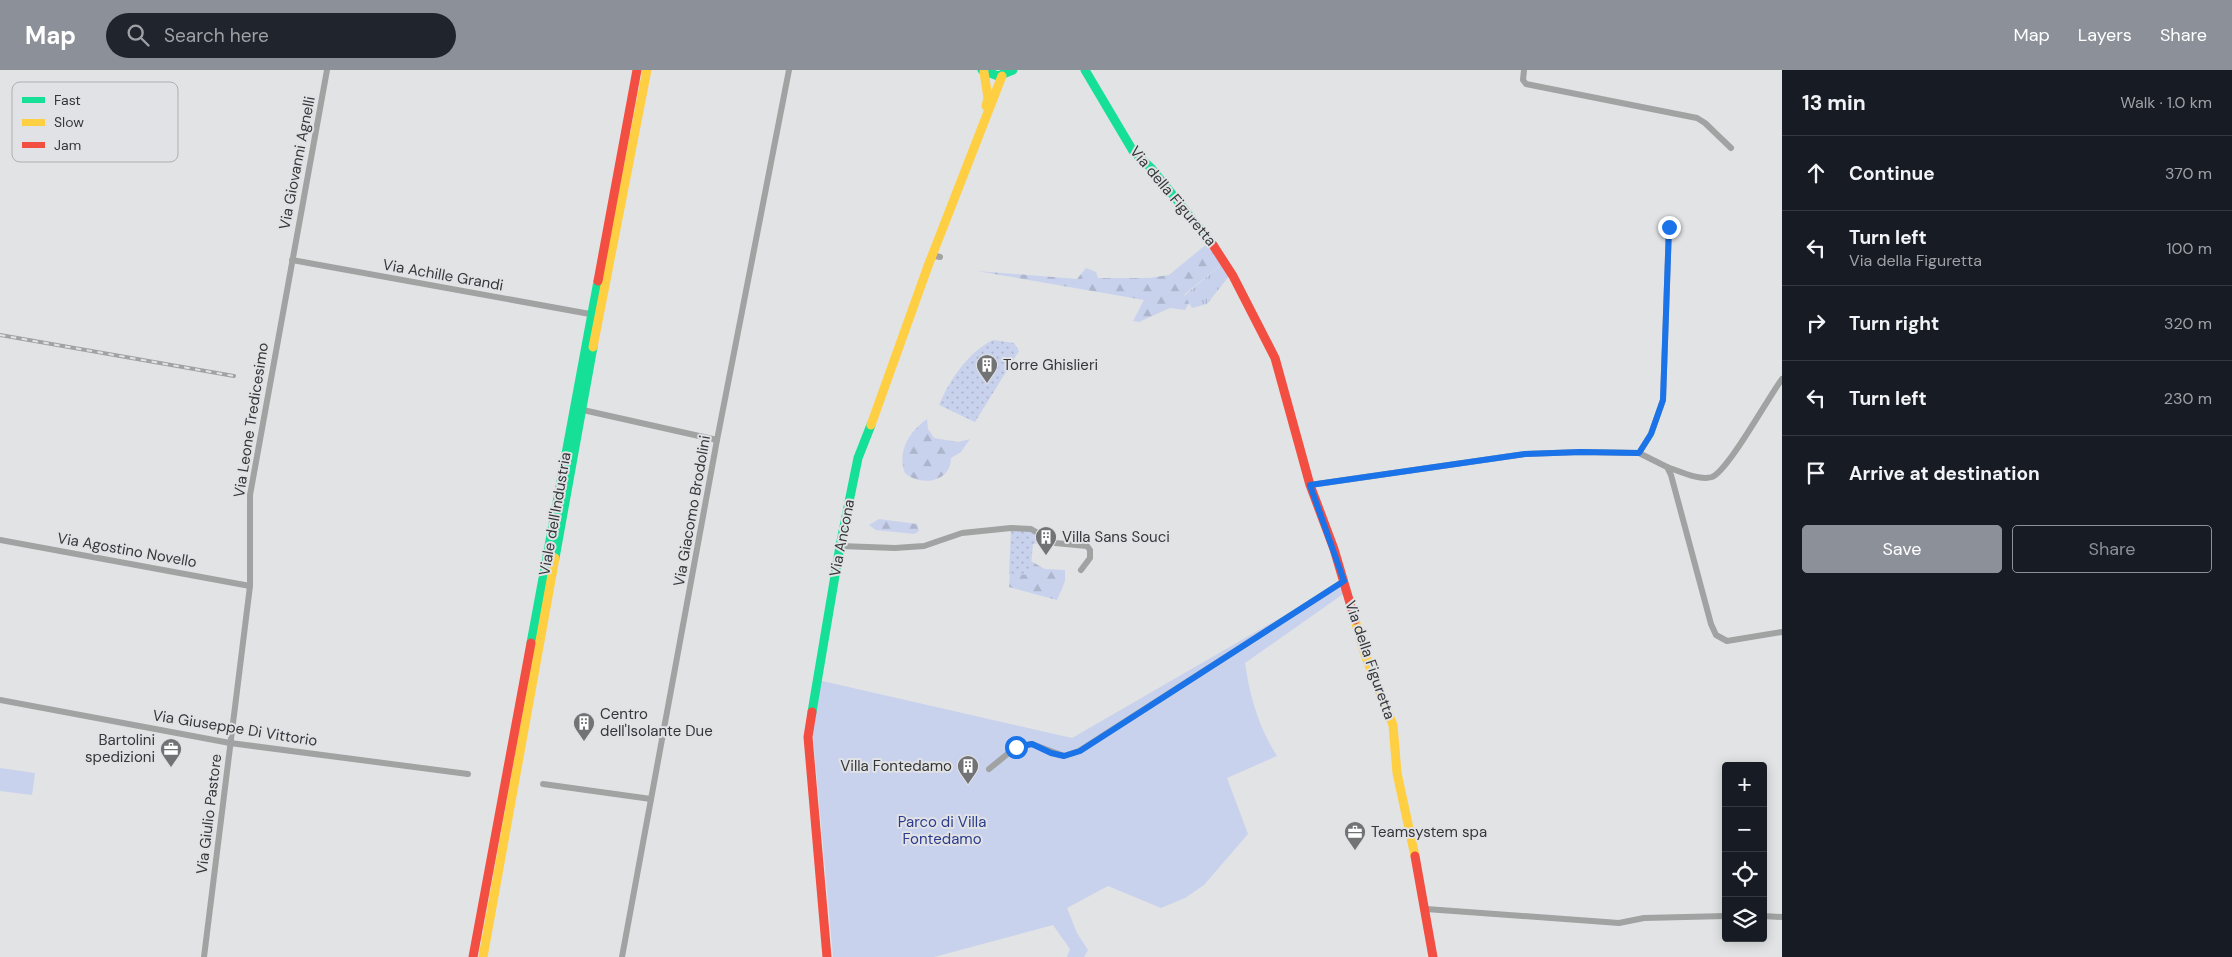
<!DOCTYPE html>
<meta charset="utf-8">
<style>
:root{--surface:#171b24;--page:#20242c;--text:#f1f3f6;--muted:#9ea1a6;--line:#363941;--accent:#8c9099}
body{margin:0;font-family:"DM Sans",sans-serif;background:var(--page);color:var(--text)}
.controls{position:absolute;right:15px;bottom:15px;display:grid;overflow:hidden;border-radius:5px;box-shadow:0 2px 12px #0003}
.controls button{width:45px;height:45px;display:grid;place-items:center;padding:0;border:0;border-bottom:1px solid var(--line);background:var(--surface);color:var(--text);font:25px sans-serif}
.stop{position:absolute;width:15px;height:15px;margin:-11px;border:4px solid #1a73e8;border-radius:50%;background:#fff}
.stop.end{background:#1a73e8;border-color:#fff;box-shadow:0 1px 5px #0008}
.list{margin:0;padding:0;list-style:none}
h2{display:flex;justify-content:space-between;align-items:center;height:65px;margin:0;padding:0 20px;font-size:21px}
h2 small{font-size:16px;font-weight:400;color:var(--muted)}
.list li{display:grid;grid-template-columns:32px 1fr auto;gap:15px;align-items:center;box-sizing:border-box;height:75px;padding:0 20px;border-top:1px solid var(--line)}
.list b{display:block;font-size:19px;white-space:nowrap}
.list p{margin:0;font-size:16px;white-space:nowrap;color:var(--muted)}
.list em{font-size:16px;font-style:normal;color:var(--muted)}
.actions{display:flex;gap:10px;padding:15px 20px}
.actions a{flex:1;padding:11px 0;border:1px solid var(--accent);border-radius:5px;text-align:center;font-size:18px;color:var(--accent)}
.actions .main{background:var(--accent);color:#fff}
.icon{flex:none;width:28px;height:28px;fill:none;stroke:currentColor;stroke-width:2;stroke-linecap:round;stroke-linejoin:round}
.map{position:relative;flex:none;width:1782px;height:887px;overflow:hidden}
header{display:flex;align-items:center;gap:30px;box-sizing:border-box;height:70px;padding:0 25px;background:var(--accent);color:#fff}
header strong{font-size:24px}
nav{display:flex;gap:28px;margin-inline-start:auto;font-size:18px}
.search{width:350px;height:45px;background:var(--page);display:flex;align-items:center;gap:12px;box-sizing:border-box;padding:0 18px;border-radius:28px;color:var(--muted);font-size:19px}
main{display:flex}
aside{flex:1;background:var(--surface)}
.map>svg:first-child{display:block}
.grass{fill:url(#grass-tufts)}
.forest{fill:url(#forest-firs)}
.park{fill:#c9d2ed}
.garden{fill:url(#garden-dots)}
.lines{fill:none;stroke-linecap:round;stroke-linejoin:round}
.street{stroke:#a1a2a2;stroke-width:6}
.fast{stroke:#16e098;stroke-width:9}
.slow{stroke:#ffcf43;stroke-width:9}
.jam{stroke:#f24e42;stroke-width:9}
.rail-casing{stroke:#a2a2a4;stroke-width:4}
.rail{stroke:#e1e2e6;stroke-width:2;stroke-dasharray:5.5;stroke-linecap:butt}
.route{stroke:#1a73e8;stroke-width:6}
.labels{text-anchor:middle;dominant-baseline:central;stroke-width:4;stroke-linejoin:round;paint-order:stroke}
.street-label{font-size:15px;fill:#363738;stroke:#e1e2e6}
.poi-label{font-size:15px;fill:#363738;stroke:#e1e2e6;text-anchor:start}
.park-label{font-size:15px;fill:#2b3c8d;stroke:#e1e2e6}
.key{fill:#e1e2e6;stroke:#aeafb2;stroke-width:1}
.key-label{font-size:14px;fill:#363738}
</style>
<header>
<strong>Map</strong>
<div class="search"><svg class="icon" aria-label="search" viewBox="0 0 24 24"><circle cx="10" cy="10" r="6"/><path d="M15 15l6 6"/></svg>Search here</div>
<nav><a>Map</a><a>Layers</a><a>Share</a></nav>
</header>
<main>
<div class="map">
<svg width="1782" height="887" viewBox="0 0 1782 887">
<defs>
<pattern id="grass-tufts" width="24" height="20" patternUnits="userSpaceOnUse" patternTransform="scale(1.25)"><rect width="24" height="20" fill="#c9d2ed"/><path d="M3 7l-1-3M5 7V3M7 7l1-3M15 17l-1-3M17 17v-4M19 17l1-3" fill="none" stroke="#adb5cc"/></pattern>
<pattern id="forest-firs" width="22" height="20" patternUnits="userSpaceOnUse" patternTransform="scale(1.25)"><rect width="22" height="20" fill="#c9d2ed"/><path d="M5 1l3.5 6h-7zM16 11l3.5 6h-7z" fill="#adb5cc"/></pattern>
<pattern id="garden-dots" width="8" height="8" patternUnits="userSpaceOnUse" patternTransform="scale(1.25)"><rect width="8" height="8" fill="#c9d2ed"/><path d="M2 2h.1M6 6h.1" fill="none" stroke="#adb5cc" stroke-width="1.8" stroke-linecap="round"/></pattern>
</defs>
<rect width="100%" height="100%" fill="#e2e3e5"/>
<!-- grass -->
<path class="grass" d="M1223 193 1230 205 1207 234 1192 238 1184 226Z"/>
<!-- forest -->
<g class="forest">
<path d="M1208 173 1223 193 1184 225 1189 233 1185 240 1170 238 1139 252 1133 251 1144 230 977 201 1077 209 1086 198 1096 202 1098 208H1149L1169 205Z"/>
<path d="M927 349 928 359 934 368 958 372 970 369 961 382 951 388C951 412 921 417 905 403 897 381 909 362 927 349Z"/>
<path d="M879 449 917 454 919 461 914 464 876 460 869 455Z"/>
<path d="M1027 489 1045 499 1065 500V511L1057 530 1009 517 1010 496Z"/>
</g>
<!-- park -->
<g class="park">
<path d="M1344 511 1346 522 1245 593C1250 627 1258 656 1277 686L1227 708 1248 764 1204 815 1185 828 1161 838 1108 816 1067 838 1077 863 1088 880 1084 887H1067L1070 879 1053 855 934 887H833L813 666 818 610 1072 668Z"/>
<path d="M0 698 35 703 32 725 0 721Z"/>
</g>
<!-- garden -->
<g class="garden">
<path d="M993 270 1014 273 1019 281 975 352 939 335C949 311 968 282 993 270Z"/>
<path d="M1027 460 1039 467V473L1033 474 1030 505 1009 504 1011 461Z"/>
</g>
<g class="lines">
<!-- street -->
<g class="street">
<path d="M1524 0 1523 10 1526 14 1697 48 1705 53 1731 78"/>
<path d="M932 185 940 187"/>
<path d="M292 190 590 244"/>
<path d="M583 340 717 370"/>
<path d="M1639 383 1667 397 1671 405 1711 554 1716 565 1727 571 1782 562"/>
<path d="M1667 397C1679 401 1699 411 1712 407 1728 401 1769 326 1782 309"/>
<path d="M1310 415 1525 384 1581 382 1639 383 1651 364 1663 330 1669 157"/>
<path d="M0 470 250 516"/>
<path d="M840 476 895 478 924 476 962 463 1011 458 1031 459 1055 473 1087 476 1090 480V488L1081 500"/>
<path d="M0 630 230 673 468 704"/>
<path d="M989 699 1016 677 1032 674 1064 686 1079 681 1344 511"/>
<path d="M543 714 651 729"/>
<path d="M1426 839 1619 853 1644 848 1726 846"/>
<path d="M1763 846 1782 847"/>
<path d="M204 887 250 516V425L327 0"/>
<path d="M622 887 717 370 789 0"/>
</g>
<!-- fast -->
<g class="fast">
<path d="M982 0 998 6 1013 0"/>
<path d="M1085 0 1133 81 1152 99 1213 175"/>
<path d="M555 488 593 277"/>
<path d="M531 573 598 211"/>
<path d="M812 642 840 476 858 388 871 355"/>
</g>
<!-- slow -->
<g class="slow">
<path d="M984 2 988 28 986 36"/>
<path d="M593 277 647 0"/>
<path d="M871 355 928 196 1002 6"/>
<path d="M1355 550 1365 585 1393 655 1397 703 1415 786"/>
<path d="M483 887 555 488"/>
</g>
<!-- jam -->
<g class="jam">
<path d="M1213 175 1233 206 1275 288 1310 415 1334 479 1355 550"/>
<path d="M598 211 637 0"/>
<path d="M812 642 808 667 827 887"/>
<path d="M1415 786 1433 887"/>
<path d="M473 887 531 573"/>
</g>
<!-- rail casing -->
<g class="rail-casing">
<path id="rail" d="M0 265 234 306"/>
</g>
<!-- rail -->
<use href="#rail" class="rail"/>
</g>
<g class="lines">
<!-- route -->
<path class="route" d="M1016 677 1032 674 1051 683 1064 686 1080 681 1344 511 1310 415 1525 384 1581 382 1639 383 1651 364 1663 330 1669 157"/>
</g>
<!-- icons -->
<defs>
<g id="building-pin" transform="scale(1.125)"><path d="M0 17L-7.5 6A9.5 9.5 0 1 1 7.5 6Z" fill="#727375" stroke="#e1e2e6"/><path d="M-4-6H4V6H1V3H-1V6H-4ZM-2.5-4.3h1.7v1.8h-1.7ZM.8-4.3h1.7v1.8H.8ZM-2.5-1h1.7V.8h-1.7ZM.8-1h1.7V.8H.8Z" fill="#fff"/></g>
<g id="office-pin" transform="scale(1.125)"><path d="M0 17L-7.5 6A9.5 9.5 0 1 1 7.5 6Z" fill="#727375" stroke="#e1e2e6"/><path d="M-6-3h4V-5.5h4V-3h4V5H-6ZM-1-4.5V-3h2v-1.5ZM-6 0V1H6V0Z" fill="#fff"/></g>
</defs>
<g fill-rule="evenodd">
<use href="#building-pin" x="987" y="295"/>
<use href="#building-pin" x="1046" y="467"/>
<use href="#building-pin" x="584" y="653"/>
<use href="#office-pin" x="171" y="679"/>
<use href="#building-pin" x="968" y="696"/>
<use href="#office-pin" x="1355" y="762"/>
</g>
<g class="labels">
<!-- street labels -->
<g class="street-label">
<text transform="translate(297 93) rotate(-79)">Via Giovanni Agnelli</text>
<text transform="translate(1173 126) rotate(50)">Via della Figuretta</text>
<text transform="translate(443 205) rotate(10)">Via Achille Grandi</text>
<text transform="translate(251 350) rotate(-81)">Via Leone Tredicesimo</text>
<text transform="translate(692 441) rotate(-80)">Via Giacomo Brodolini</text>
<text transform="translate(555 444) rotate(-80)">Viale dell'Industria</text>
<text transform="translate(842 468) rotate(-79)">Via Ancona</text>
<text transform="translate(127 480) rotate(10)">Via Agostino Novello</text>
<text transform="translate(1370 590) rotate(71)">Via della Figuretta</text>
<text transform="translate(235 658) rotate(9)">Via Giuseppe Di Vittorio</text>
<text transform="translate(209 744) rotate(-83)">Via Giulio Pastore</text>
</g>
<!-- poi labels -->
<g class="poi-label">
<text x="1003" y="295">Torre Ghislieri</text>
<text x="1062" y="467">Villa Sans Souci</text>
<text x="600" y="644">Centro<tspan x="600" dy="17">dell'Isolante Due</tspan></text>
<text x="155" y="670" text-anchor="end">Bartolini<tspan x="155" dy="17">spedizioni</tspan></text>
<text x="952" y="696" text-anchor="end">Villa Fontedamo</text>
<text x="1371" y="762">Teamsystem spa</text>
</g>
<!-- park labels -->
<g class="park-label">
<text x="942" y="752">Parco di Villa<tspan x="942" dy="17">Fontedamo</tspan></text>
</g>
</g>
<!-- legend -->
<rect x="12" y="12" width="166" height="80" rx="8" class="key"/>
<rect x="22" y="27" width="23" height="6" fill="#16e098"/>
<rect x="22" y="49" width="23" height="7" fill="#ffcf43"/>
<rect x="22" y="72" width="23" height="6" fill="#f24e42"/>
<g class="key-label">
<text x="54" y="35">Fast</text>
<text x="54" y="57">Slow</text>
<text x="54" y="80">Jam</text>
</g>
</svg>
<div class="controls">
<button>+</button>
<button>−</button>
<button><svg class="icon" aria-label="locate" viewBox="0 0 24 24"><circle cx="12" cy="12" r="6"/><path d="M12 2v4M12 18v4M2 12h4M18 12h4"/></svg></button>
<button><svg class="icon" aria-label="layers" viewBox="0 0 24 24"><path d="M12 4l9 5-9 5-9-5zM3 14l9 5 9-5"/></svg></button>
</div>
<div class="stop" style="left:1016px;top:677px"></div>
<div class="stop end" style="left:1669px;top:157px"></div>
</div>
<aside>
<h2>13 min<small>Walk · 1.0 km</small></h2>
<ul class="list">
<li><svg class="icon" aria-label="ahead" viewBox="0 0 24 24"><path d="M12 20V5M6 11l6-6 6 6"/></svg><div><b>Continue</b></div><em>370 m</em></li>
<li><svg class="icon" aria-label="left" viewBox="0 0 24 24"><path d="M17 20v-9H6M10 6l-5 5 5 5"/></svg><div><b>Turn left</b><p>Via della Figuretta</p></div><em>100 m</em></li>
<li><svg class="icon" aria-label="right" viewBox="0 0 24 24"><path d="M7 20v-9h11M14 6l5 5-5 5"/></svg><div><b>Turn right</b></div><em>320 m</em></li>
<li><svg class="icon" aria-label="left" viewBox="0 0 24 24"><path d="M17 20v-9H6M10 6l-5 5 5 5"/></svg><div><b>Turn left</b></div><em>230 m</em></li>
<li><svg class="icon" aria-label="arrive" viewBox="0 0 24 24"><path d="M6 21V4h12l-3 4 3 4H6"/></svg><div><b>Arrive at destination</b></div></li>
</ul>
<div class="actions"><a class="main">Save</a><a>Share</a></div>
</aside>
</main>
